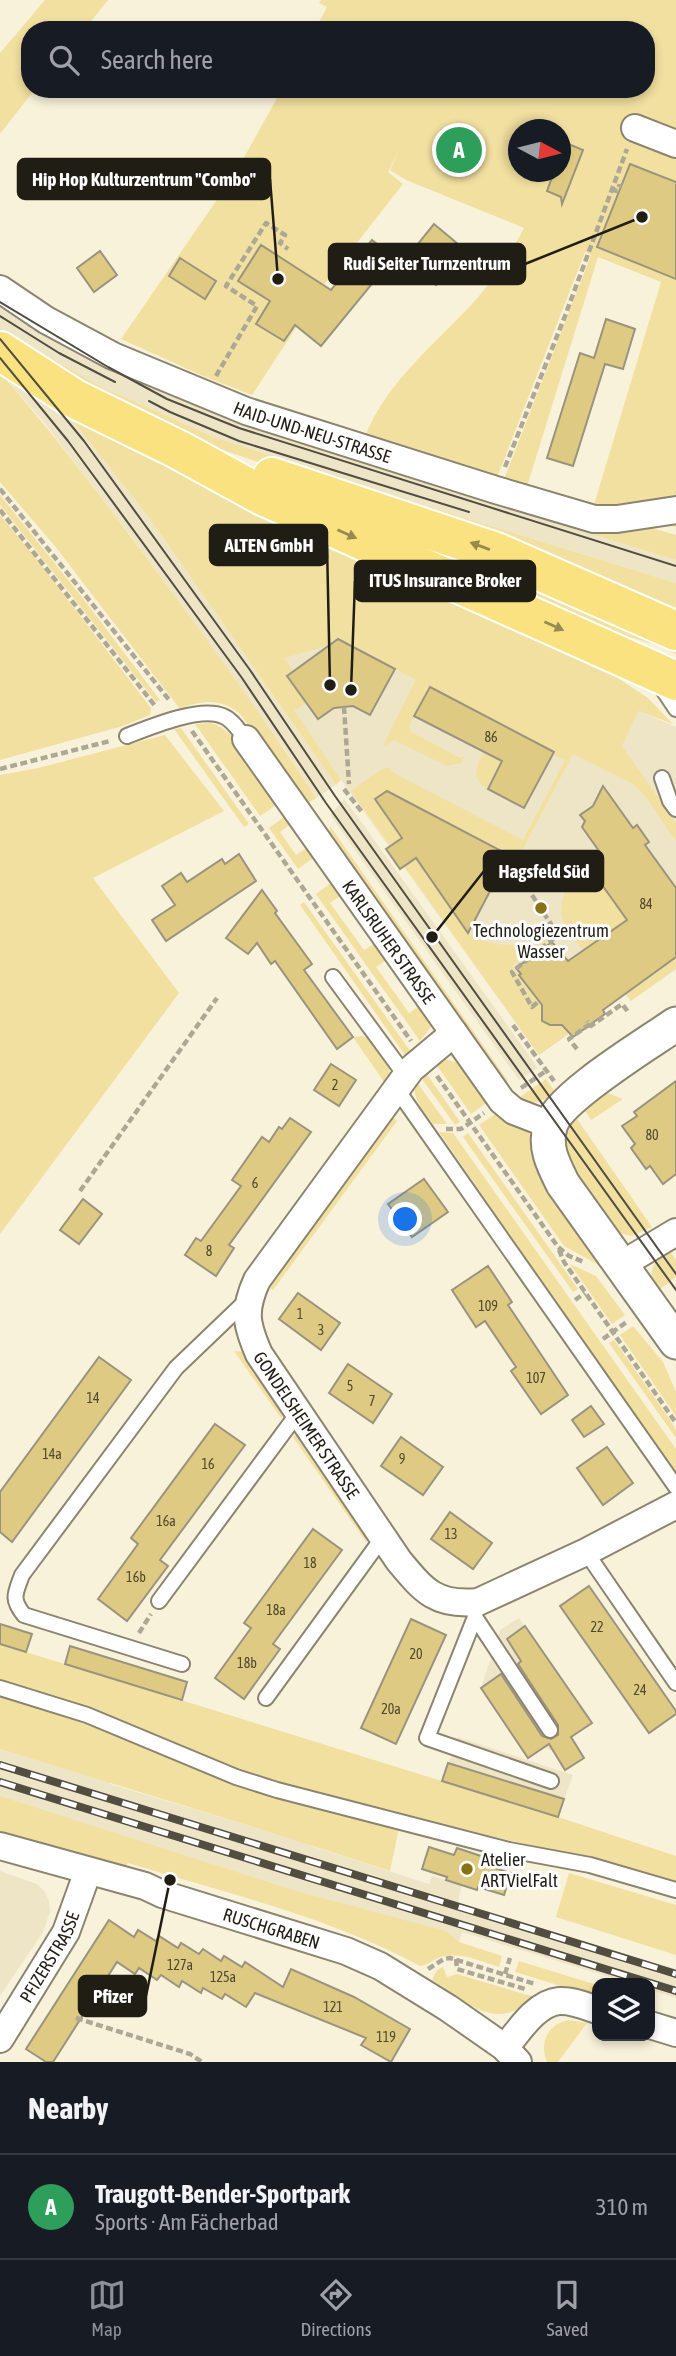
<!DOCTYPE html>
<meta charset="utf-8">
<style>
:root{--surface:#171b24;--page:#20242c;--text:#f1f3f6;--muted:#9ea1a6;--line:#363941;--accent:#8c9099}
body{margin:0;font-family:"Asap Condensed",sans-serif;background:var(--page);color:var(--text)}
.controls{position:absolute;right:21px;bottom:21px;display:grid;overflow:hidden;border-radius:14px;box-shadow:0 4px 10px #0003}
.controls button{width:63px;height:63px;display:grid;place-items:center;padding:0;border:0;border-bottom:2px solid var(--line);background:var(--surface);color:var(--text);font:35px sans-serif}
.compass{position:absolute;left:508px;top:119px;width:63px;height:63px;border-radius:50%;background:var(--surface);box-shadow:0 4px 10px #0003;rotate:97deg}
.you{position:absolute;left:406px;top:1220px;width:24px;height:24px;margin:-18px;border:5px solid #fff;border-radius:50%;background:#1a73e8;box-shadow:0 0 0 10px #1a73e833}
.badge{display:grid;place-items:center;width:46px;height:46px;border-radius:50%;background:var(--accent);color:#fff;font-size:23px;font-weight:700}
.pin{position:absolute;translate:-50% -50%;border:4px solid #fff;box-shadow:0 2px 7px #0006}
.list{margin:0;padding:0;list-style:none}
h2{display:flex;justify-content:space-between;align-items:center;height:91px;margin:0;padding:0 28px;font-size:30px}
h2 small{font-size:23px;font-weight:400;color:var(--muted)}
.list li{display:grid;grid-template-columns:46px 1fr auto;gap:21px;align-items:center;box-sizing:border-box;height:105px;padding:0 28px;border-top:2px solid var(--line)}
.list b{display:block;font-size:26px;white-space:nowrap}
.list p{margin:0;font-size:23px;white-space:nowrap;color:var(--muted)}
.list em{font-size:23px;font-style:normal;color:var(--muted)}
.icon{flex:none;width:38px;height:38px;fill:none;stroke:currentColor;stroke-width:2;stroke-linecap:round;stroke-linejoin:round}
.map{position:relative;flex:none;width:676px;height:2062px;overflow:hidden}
.search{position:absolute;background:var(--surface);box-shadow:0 4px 10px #0003;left:21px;right:21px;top:21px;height:77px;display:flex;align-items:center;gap:18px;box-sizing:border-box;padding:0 24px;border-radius:28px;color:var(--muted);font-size:26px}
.sheet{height:196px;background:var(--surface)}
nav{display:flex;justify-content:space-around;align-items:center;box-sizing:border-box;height:98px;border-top:2px solid var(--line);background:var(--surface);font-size:19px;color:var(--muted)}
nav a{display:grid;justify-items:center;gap:4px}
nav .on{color:var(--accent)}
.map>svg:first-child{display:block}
.built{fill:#eee5c7}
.green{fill:#f2e0a0;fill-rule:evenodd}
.building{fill:#deca82;stroke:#9a947f;stroke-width:2}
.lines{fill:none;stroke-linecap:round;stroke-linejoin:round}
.service-casing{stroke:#8b8570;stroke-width:18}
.minor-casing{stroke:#8b8570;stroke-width:30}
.tertiary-casing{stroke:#8b8570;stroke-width:37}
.primary-casing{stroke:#fff;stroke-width:42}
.path{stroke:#ada896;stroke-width:4.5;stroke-dasharray:7 3.5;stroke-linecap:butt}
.service{stroke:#fff;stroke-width:14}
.minor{stroke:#fff;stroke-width:26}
.tertiary{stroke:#fff;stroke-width:33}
.primary{stroke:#fae280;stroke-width:38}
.tram{stroke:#514d41;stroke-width:2}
.rail-casing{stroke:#514d41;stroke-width:8}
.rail{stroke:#fff;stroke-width:5;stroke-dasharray:16;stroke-linecap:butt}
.oneway{fill:#988950}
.poi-dot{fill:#897215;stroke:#fff;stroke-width:2.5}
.labels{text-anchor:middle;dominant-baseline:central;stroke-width:6;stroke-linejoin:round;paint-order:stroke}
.number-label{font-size:14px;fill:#504830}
.street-label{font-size:18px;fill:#201d15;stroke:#fff}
.poi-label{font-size:18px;fill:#201d15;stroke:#fff}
.leader{fill:none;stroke:#201d15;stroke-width:2.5}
.callout-dot{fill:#201d15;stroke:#fff;stroke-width:2.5}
.callout{fill:#201d15;stroke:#201d15;stroke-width:2.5}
.callout-label{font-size:19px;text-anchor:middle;font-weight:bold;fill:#fff}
</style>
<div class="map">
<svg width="676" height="2062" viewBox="0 0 676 2062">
<rect width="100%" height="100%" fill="#f9f2db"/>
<!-- built -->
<g class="built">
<path d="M0 299 138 379 173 396 292 442 676 560V583L384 493 214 437 102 387 9 334 7 337 0 333Z"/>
<path d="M0 372 63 408 150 519 336 785 316 798 285 750 131 536 42 420Z"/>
<path d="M337 628 641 774 622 746 639 711 676 727V957L603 1009 605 1014 593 1022 590 1019 539 1055 341 780 295 711 300 707 262 655Z"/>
<path d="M344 799 357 816 538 1068 519 1080 330 815Z"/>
<path d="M519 1618 592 1723 573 1736V1740L584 1758 565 1770 554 1752 544 1747 528 1758 481 1688 500 1630Z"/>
<path d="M458 1737 573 1775 558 1817 442 1781Z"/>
<path d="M0 1749 59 1767 106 1777 110 1784 260 1829 307 1838 311 1846 429 1884 432 1876 462 1885 458 1902 676 1970V1998L650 1990V1983H629L462 1932 459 1942 0 1816Z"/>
<path d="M0 1871 37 1884 45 1892 49 1901 50 1912 43 1932 0 1996Z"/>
</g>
<!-- green -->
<g class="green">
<path d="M45 0H108L84 30H30V89H35L0 134V53Z"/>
<path d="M321 0H676V527L668 525 673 500 639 507 593 508 661 282 598 257 526 490 505 483V477L591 255 585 252 498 475 493 479 364 439C387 379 438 343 479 296 497 275 511 253 524 228L406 180 390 170 399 150 388 172 403 184 324 285 252 395 203 376 121 339 236 172 282 89H646V30H315L327 7 319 3ZM518 130H560V172H518Z"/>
<path d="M9 334 102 387 214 437 384 493 676 583V616L295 475 160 428 7 337Z"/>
<path d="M0 372C64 446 122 524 179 602 226 667 273 731 316 798L307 804 240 714C220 698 203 700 180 709L54 545 0 482Z"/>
<path d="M138 379 676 535V560L292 442C239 424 188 404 138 379Z"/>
<path d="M63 408 579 652 648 698 673 724 639 711 622 746 676 823V841L645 796 633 784 573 754 522 851 536 859 527 878 504 866 508 855 387 791 375 799 468 933C491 948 520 948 544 936L548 940 512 966 545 1008 543 1021 550 1025 559 1022 570 1033 539 1055 351 791 380 770 390 767 392 772 523 840 565 760 552 754 553 751 430 687 409 726 411 732 460 758 465 756 461 763 447 766 394 740 385 746 384 743 416 680 338 639 328 646 284 658 293 671 287 676 306 703 295 711 341 780 336 785 150 519Z"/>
<path d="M0 495 85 601 160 700 156 702 0 505Z"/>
<path d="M0 515 38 561 151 708 150 715 123 726 0 760Z"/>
<path d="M366 521 409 534 676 645V654L656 645 590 625Z"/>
<path d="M211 723C237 728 264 781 279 803L260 816 195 724Z"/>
<path d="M181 728 249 824 244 827 174 729Z"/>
<path d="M165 735 224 811 93 878 179 993 0 1234V775L38 768Z"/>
<path d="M484 752 502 761 488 789C470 779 476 766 484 752Z"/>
<path d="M287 815 292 823 280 832 296 855 309 846 316 856 298 869 269 828Z"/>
<path d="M330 826 508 1081 503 1085 330 835Z"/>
<path d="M585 861 627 920 583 951C577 942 568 932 564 923 555 902 571 876 585 861Z"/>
<path d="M334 881 343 894 330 903 364 950 377 942 389 958 376 967 409 1013 422 1004 434 1023 420 1041 316 894Z"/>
<path d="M304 902 411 1052 407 1058 300 905Z"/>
<path d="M676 957V969L631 1001 625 994Z"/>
<path d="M363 1036C375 1042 389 1061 390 1074L384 1082 353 1037Z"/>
<path d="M444 1059 459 1063 489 1101 471 1114 434 1061Z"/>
<path d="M424 1070 460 1122 455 1125 420 1076Z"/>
<path d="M546 1079 555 1092C543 1102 532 1106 517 1099Z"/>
<path d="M416 1081 447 1124H433C424 1111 410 1097 416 1081Z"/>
<path d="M605 1092 623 1099 591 1120 584 1109Z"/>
<path d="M498 1112 524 1127 530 1134 534 1163 542 1177 606 1269 564 1246 479 1125Z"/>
<path d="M391 1116 397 1121 273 1290 266 1285Z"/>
<path d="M575 1116 652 1227 631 1236 623 1234 613 1228 571 1171 563 1151 565 1132Z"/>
<path d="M439 1132 453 1133 676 1449V1475Z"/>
<path d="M468 1133 578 1289 573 1292 463 1137Z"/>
<path d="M669 1250 676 1260V1277L656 1292C647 1273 652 1261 669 1250Z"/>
<path d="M570 1264 596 1276 625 1315 612 1324Z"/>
<path d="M633 1326 663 1362 676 1392V1416L620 1335Z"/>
<path d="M614 1340 668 1417 676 1430V1438L609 1343Z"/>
<path d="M234 1351 246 1352 286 1412 281 1418Z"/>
<path d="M299 1432 367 1533 366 1542 293 1437Z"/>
<path d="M0 1644 558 1817 676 1856V1882C585 1856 493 1838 402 1814L390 1871 260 1829 0 1749Z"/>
<path d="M0 1796 296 1891 446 1931 459 1942 502 1956 499 1967C480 1961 461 1952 441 1957 434 1959 428 1965 420 1966 330 1917 226 1893 128 1863L124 1869 0 1834Z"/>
<path d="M569 1873 676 1905V1955L556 1917Z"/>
<path d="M519 1961 597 1985V1997L515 1972Z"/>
<path d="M443 1967 447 1977 457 1974 534 1997C495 2034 468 2002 432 1980L437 1970Z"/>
<path d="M568 2020 587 2023 558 2062H547C539 2043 547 2025 568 2020Z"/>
</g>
<!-- building -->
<g class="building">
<path d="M566 143 583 150 562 204 561 197 547 191 554 172H561V156Z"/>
<path d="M630 164 676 182V279L597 247Z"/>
<path d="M434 224 465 250 436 285 405 260Z"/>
<path d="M372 240 394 257 321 346 295 325 284 341 256 324 270 301 238 281 261 245 331 290Z"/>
<path d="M100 251 117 275 94 292 77 268Z"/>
<path d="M180 258 216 281 205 299 169 276Z"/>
<path d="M606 319 635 329 623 369 605 364 573 466 547 458 580 353 594 358Z"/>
<path d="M338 639 395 669 370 715 353 706 334 708 318 719 287 676Z"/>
<path d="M430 687 554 752 524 808 488 789 502 761 414 716Z"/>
<path d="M603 786 633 828 637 825 649 842 645 845 676 888V957L603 1010 605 1014 573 1037 562 1025H550L542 1021V1005L519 975 521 974 516 968 552 942 568 961 627 920 585 861 599 851 582 827 585 821 580 815 593 806Z"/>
<path d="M387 791 509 855 468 933 416 858 400 869 386 849 402 838 375 799Z"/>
<path d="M239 854 256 881 166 941 152 920 175 905 162 886 181 873 187 882 222 859 225 864Z"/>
<path d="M262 890 277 911 275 913 312 964 304 970 353 1037 337 1049 275 961 271 964 257 943 248 954 226 938Z"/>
<path d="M331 1064 356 1080 339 1106 314 1090Z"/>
<path d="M676 1081V1174L663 1184 650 1166 646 1169 631 1148 635 1144 622 1126 637 1116 634 1112Z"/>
<path d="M290 1118 311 1132 229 1245 234 1248 216 1276 185 1255 196 1238 201 1241 241 1186 232 1180 262 1137 269 1142 279 1127 282 1129Z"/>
<path d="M424 1179 448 1212 412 1237 388 1204Z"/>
<path d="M83 1199 102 1214 79 1244 60 1230Z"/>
<path d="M488 1266 512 1302 508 1305 568 1395 541 1414 511 1371 516 1367 485 1321 476 1327 452 1290Z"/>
<path d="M298 1293 340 1323 321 1350 279 1319Z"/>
<path d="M99 1357 131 1380 12 1542 0 1532V1492Z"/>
<path d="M348 1364 392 1394 373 1423 329 1393Z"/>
<path d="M591 1406 604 1424 584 1437 572 1420Z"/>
<path d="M215 1424 245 1445 160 1560 168 1566 127 1621 98 1599 138 1544 131 1538Z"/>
<path d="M401 1437 443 1467 423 1495 381 1466Z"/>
<path d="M607 1447 633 1483 603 1505 577 1468Z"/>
<path d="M450 1512 492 1543 473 1569 431 1539Z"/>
<path d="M313 1529 342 1550 273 1644 280 1649 244 1699 215 1678 251 1628 244 1623Z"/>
<path d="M589 1586 676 1711V1714L649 1733 560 1606Z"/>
<path d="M411 1619 446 1635 396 1744 361 1728Z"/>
<path d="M0 1624 32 1634 26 1652 0 1644Z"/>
<path d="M525 1626 592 1723 571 1737 584 1758 565 1770 549 1744 528 1758 481 1688 501 1674 542 1736 551 1739 558 1735V1725L518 1664 521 1661 507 1639Z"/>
<path d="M70 1646 187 1682 182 1700 65 1664Z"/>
<path d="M448 1763 564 1799 558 1817 442 1781Z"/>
<path d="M429 1847 454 1855 457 1848 487 1858 485 1865 511 1873 504 1895 478 1887 477 1890 446 1880 447 1877 422 1869Z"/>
<path d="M109 1920 134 1937 138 1930 156 1941 159 1936 178 1948 181 1943 199 1954 203 1949 221 1961 224 1956 242 1967 245 1962 283 1987 291 1969 354 1997 410 2029 391 2062 361 2045 366 2038 255 1993 246 2007 225 1994 222 1999 203 1988 201 1993 182 1981 179 1987 161 1975 157 1980 139 1968 135 1974 117 1962 53 2062H46L26 2049Z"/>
</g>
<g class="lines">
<!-- service casing -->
<g class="service-casing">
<g id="service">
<path d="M660 685 676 709"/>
<path d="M127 736C150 727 200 706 223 716 233 720 239 731 246 739"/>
<path d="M662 778 670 801 676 809"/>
<path d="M333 977 405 1075"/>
<path d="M396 1088 676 1487"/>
<path d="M586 1552 676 1683"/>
<path d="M159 1601 298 1413"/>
<path d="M476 1610 475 1617 550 1730"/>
<path d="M475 1617 427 1738 551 1781"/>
<path d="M182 1664 24 1615C11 1599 15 1594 22 1575L176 1368 247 1300"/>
<path d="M0 1688 87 1715 236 1777 277 1790 509 1850 590 1865 676 1890"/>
<path d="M266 1698 383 1537"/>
</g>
</g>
<!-- minor casing -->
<g class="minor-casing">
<g id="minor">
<path d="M635 128 676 144"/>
<path id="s1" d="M0 289 46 320 113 356 246 411 496 490 594 519H617L676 510"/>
<path id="s2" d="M246 739 502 1101 514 1111 550 1125"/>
<path id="s3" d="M454 1033 411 1069 257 1280C243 1311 246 1324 259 1354L399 1561C424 1591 436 1606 478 1602L586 1552 676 1505"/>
<path d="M621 1265 676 1232"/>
<path id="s4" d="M0 1846 145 1886 162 1894 346 1951 380 1966 448 2008 504 2047 518 2062"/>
<path d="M650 2025 676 2033"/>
<path id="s5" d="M0 2039 66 1932 88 1871"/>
<path d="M505 2048C518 2032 536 2003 559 2001 572 2000 585 2006 597 2010"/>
</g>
</g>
<!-- tertiary casing -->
<g class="tertiary-casing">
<path id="tertiary" d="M676 1024C649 1043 557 1098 550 1127 544 1148 554 1166 563 1184L676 1342"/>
</g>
<!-- primary casing -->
<g class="primary-casing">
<g id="primary">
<path d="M0 351 73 398 179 450 263 496 676 681"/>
<path d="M272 477 496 552 676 631"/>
</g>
</g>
<!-- path -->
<g class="path">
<path d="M611 189 617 191 619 186 621 187"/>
<path d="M216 376 257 306 226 286 266 223 285 235 280 243 288 249"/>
<path d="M505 467 565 316 627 149"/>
<path d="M0 489 170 701"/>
<path d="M0 510 156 707"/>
<path d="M344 707 349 784"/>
<path d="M192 731 411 1041"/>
<path d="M0 769 110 741"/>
<path d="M344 789 362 812"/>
<path d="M532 895 558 935 512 972 532 1007 539 1001"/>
<path d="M590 1024 591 1026 622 1004 629 1013"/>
<path d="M513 1025 554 1081"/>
<path d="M577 1049 569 1039 590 1024 587 1021"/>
<path d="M437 1076 558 1247 569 1256 584 1262"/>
<path d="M521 1088 546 1071"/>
<path d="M446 1129H461L484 1113"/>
<path d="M80 1191 217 998"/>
<path d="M559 1250 564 1262 676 1423"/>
<path d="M575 1300 585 1293"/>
<path d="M603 1339 628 1321"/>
<path d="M139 1633 151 1614"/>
<path d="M456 1959 457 1969 525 1989"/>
<path d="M428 1969 444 1959 450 1958 535 1984"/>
<path d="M505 1974 510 1958"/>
<path d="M76 2018 190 2054 202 2062"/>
</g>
<!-- service -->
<use href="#service" class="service"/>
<!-- minor -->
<use href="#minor" class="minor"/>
<!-- tertiary -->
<use href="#tertiary" class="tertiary"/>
<!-- primary -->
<use href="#primary" class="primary"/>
<!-- tram -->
<g class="tram">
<path d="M0 302 108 367 167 399 239 428 676 566"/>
<path d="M0 316 59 353 115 382"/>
<path d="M0 339 84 441 250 670 335 796 676 1274"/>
<path d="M0 358 68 441 242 678 326 803 676 1290"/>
<path d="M149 401 170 412 239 441 469 512"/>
</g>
<!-- rail casing -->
<g class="rail-casing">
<g id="rail">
<path d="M0 1765 676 1974"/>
<path d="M0 1782 676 1991"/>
</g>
</g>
<!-- rail -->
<use href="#rail" class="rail"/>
</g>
<!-- one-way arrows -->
<defs><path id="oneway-solid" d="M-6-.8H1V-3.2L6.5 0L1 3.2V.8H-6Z" transform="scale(1.75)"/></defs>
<g class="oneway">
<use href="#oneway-solid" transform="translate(347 534) rotate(24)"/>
<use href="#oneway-solid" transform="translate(480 546) rotate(-160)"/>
<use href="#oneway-solid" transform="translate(554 626) rotate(24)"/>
</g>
<!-- markers -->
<g class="poi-dot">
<circle cx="541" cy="908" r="7"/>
<circle cx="467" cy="1869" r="7"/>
</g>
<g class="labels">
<!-- number labels -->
<g class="number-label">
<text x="491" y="737">86</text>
<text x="646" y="904">84</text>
<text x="335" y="1085">2</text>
<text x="652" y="1135">80</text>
<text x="255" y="1183">6</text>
<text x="209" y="1251">8</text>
<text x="488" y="1306">109</text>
<text x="300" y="1314">1</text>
<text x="321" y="1330">3</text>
<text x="536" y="1378">107</text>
<text x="350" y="1386">5</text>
<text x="93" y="1398">14</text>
<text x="372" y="1401">7</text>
<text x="52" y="1454">14a</text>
<text x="402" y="1459">9</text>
<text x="208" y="1464">16</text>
<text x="166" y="1521">16a</text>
<text x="451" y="1534">13</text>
<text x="310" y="1563">18</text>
<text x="136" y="1577">16b</text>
<text x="276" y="1610">18a</text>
<text x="597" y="1627">22</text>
<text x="416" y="1654">20</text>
<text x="247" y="1663">18b</text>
<text x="640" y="1690">24</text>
<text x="391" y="1709">20a</text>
<text x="180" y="1965">127a</text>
<text x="223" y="1977">125a</text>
<text x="333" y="2007">121</text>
<text x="386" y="2037">119</text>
</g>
<!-- street labels -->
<g class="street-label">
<text stroke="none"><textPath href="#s1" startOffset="345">HAID-UND-NEU-STRASSE</textPath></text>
<text stroke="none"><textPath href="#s2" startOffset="248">KARLSRUHER STRASSE</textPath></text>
<text stroke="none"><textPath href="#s3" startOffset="480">GONDELSHEIMER STRASSE</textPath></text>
<text stroke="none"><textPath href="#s4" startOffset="284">RUSCHGRABEN</textPath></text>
<text stroke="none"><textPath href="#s5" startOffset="96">PFIZERSTRASSE</textPath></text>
</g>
<!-- poi labels -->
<g class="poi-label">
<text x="541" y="930">Technologiezentrum<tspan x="541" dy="21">Wasser</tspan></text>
<text x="481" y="1859" text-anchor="start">Atelier<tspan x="481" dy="21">ARTVielFalt</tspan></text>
</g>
</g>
<!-- callouts -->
<path class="leader" d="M278 279L270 179M642 217L525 264M330 685L327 545M351 690L355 581M432 937L484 871M170 1880L146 1996"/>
<g class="callout-dot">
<circle cx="278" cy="279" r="7"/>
<circle cx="642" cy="217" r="7"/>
<circle cx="330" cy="685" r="7"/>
<circle cx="351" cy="690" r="7"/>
<circle cx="432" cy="937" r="7"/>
<circle cx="170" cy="1880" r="7"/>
</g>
<g class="callout">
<rect x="18" y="159" width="252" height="40" rx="7"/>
<rect x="329" y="244" width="196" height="40" rx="7"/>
<rect x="210" y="525" width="117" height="40" rx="7"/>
<rect x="355" y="561" width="180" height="40" rx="7"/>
<rect x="484" y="851" width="119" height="40" rx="7"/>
<rect x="79" y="1976" width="67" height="40" rx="7"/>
</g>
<g class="callout-label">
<text x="144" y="186">Hip Hop Kulturzentrum "Combo"</text>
<text x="427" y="270">Rudi Seiter Turnzentrum</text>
<text x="269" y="552">ALTEN GmbH</text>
<text x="445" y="587">ITUS Insurance Broker</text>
<text x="544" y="878">Hagsfeld Süd</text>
<text x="113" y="2003">Pfizer</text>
</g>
</svg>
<div class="controls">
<button><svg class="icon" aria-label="layers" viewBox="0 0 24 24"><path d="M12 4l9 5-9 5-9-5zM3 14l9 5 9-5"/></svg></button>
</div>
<svg class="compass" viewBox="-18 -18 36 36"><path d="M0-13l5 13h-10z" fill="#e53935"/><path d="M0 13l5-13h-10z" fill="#9ea1a6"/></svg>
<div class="you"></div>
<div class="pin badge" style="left:459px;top:150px;background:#2e9e5b">A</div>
<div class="search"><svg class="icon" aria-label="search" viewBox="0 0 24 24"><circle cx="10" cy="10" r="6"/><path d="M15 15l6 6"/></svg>Search here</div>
</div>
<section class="sheet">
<h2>Nearby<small></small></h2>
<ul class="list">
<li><span class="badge" style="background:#2e9e5b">A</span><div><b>Traugott-Bender-Sportpark</b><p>Sports · Am Fächerbad</p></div><em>310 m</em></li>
</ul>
</section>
<nav>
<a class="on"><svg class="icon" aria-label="map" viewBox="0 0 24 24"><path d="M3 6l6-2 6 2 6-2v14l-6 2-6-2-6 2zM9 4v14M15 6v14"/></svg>Map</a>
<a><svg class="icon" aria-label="directions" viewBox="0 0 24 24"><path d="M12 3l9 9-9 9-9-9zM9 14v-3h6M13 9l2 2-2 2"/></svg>Directions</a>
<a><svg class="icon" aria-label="saved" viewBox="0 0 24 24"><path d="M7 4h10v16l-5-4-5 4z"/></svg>Saved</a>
</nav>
